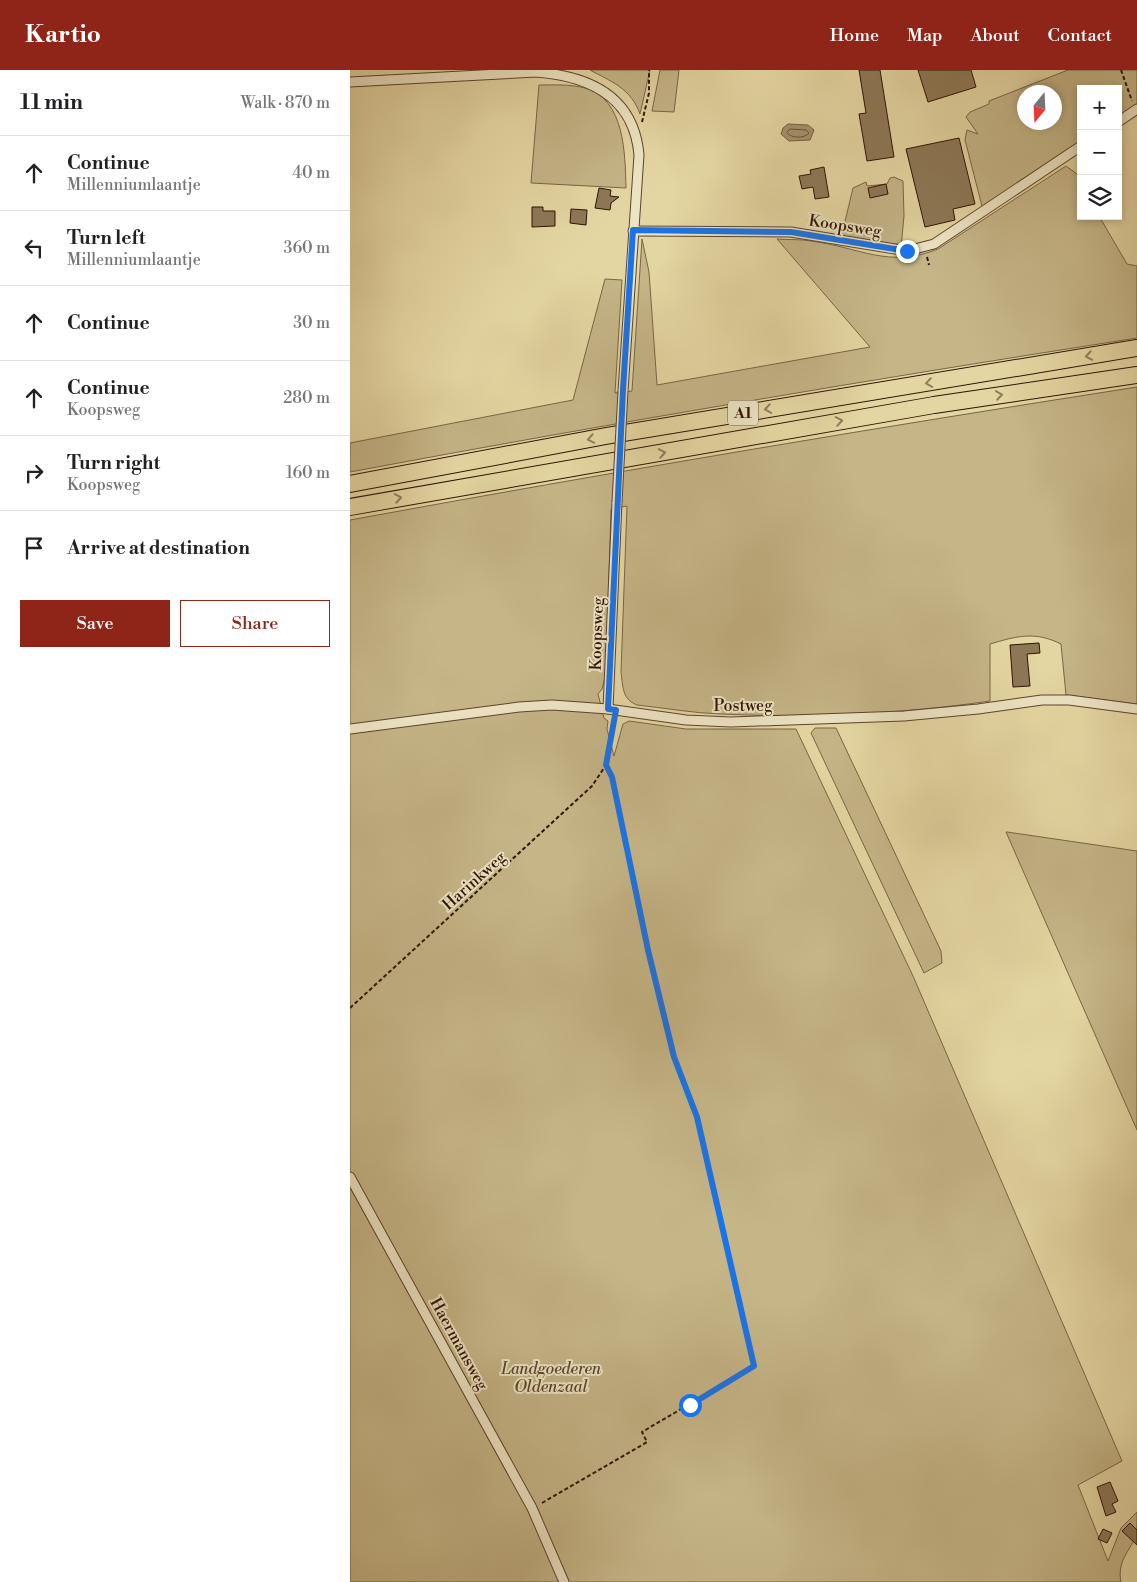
<!DOCTYPE html>
<meta charset="utf-8">
<style>
:root{--surface:#fff;--page:#f2f2f2;--text:#202124;--muted:#757577;--line:#e0e0e0;--accent:#8f2418}
body{margin:0;font-family:"Libre Bodoni",serif;background:var(--page);color:var(--text)}
.controls{position:absolute;right:15px;top:15px;display:grid;overflow:hidden;border-radius:0px;box-shadow:0 2px 8px #0003}
.controls button{width:45px;height:45px;display:grid;place-items:center;padding:0;border:0;border-bottom:1px solid var(--line);background:var(--surface);color:var(--text);font:25px sans-serif}
.compass{position:absolute;left:667px;top:15px;width:45px;height:45px;border-radius:50%;background:var(--surface);box-shadow:0 2px 8px #0003;rotate:198deg}
.stop{position:absolute;width:15px;height:15px;margin:-11px;border:4px solid #1a73e8;border-radius:50%;background:#fff}
.stop.end{background:#1a73e8;border-color:#fff;box-shadow:0 1px 5px #0008}
.list{margin:0;padding:0;list-style:none}
h2{display:flex;justify-content:space-between;align-items:center;height:65px;margin:0;padding:0 20px;font-size:21px}
h2 small{font-size:16px;font-weight:400;color:var(--muted)}
.list li{display:grid;grid-template-columns:32px 1fr auto;gap:15px;align-items:center;box-sizing:border-box;height:75px;padding:0 20px;border-top:1px solid var(--line)}
.list b{display:block;font-size:19px;white-space:nowrap}
.list p{margin:0;font-size:16px;white-space:nowrap;color:var(--muted)}
.list em{font-size:16px;font-style:normal;color:var(--muted)}
.actions{display:flex;gap:10px;padding:15px 20px}
.actions a{flex:1;padding:11px 0;border:1px solid var(--accent);border-radius:0px;text-align:center;font-size:18px;color:var(--accent)}
.actions .main{background:var(--accent);color:#fff}
.icon{flex:none;width:28px;height:28px;fill:none;stroke:currentColor;stroke-width:2;stroke-linecap:round;stroke-linejoin:round}
.map{position:relative;flex:none;width:787px;height:1512px;overflow:hidden}
header{display:flex;align-items:center;gap:30px;box-sizing:border-box;height:70px;padding:0 25px;background:var(--accent);color:#fff}
header strong{font-size:24px}
nav{display:flex;gap:28px;margin-inline-start:auto;font-size:18px}
main{display:flex}
aside{flex:1;background:var(--surface)}
.map>svg:first-child{display:block}
.green{fill:#c5b587;stroke:#7a6445;fill-rule:evenodd}
.water{fill:#a6936c;stroke:#765f42}
.lines{fill:none;stroke-linecap:round;stroke-linejoin:round}
.shore{stroke:#6a5238;stroke-width:1}
.building{fill:#8d7856;stroke:#2f1203}
.minor-casing{stroke:#5c432b;stroke-width:11}
.motorway-casing{stroke:#2f1203;stroke-width:18}
.path{stroke:#2f1203;stroke-width:2;stroke-dasharray:4 2.5;stroke-linecap:butt}
.minor{stroke:#ede4c3;stroke-width:9}
.motorway{stroke:#e4d6a2;stroke-width:16}
.minor-bridge-casing{stroke:#5c432b;stroke-width:11;stroke-linecap:butt}
.minor-bridge{stroke:#ede4c3;stroke-width:9}
.oneway{stroke:#937e5a}
.route{stroke:#1a73e8;stroke-width:6}
.labels{text-anchor:middle;dominant-baseline:central;stroke-width:4;stroke-linejoin:round;paint-order:stroke}
.shield{fill:#ede4c3;stroke:#68513d;stroke-width:1}
.shield-label{font-size:15px;font-weight:bold;fill:#2f1203}
.street-label{font-size:16px;fill:#2f1203;stroke:#ede4c3}
.park-label{font-size:16px;font-style:italic;fill:#5c432b;stroke:#ede4c3}
</style>
<header>
<strong>Kartio</strong>
<nav><a>Home</a><a>Map</a><a>About</a><a>Contact</a></nav>
</header>
<main>
<aside>
<h2>11 min<small>Walk · 870 m</small></h2>
<ul class="list">
<li><svg class="icon" aria-label="ahead" viewBox="0 0 24 24"><path d="M12 20V5M6 11l6-6 6 6"/></svg><div><b>Continue</b><p>Millenniumlaantje</p></div><em>40 m</em></li>
<li><svg class="icon" aria-label="left" viewBox="0 0 24 24"><path d="M17 20v-9H6M10 6l-5 5 5 5"/></svg><div><b>Turn left</b><p>Millenniumlaantje</p></div><em>360 m</em></li>
<li><svg class="icon" aria-label="ahead" viewBox="0 0 24 24"><path d="M12 20V5M6 11l6-6 6 6"/></svg><div><b>Continue</b></div><em>30 m</em></li>
<li><svg class="icon" aria-label="ahead" viewBox="0 0 24 24"><path d="M12 20V5M6 11l6-6 6 6"/></svg><div><b>Continue</b><p>Koopsweg</p></div><em>280 m</em></li>
<li><svg class="icon" aria-label="right" viewBox="0 0 24 24"><path d="M7 20v-9h11M14 6l5 5-5 5"/></svg><div><b>Turn right</b><p>Koopsweg</p></div><em>160 m</em></li>
<li><svg class="icon" aria-label="arrive" viewBox="0 0 24 24"><path d="M6 21V4h12l-3 4 3 4H6"/></svg><div><b>Arrive at destination</b></div></li>
</ul>
<div class="actions"><a class="main">Save</a><a>Share</a></div>
</aside>
<div class="map">
<svg width="787" height="1512" viewBox="0 0 787 1512">
<rect width="100%" height="100%" fill="#e4d6a2"/>
<filter id="stains"><feTurbulence type="fractalNoise" baseFrequency=".004" numOctaves="4"/><feColorMatrix values="0 0 0 0 .2 0 0 0 0 .09 0 0 0 0 .02 0 0 0 .5 -.17"/></filter>
<radialGradient id="worn" r=".72"><stop offset=".6" stop-color="#630" stop-opacity="0"/><stop offset="1" stop-color="#630" stop-opacity=".3"/></radialGradient>
<!-- green -->
<g class="green">
<path d="M240 0H300L290 44C281 18 260 11 240 0Z"/>
<path d="M310 0H329L324 42 302 41Z"/>
<path d="M718 0H787V36L768 49V19H731V75L633 140 615 70 617 60 628 64 616 47 620 42 639 34V31ZM674 22H704V52H674Z"/>
<path d="M189 15C204 15 220 14 235 18 275 29 275 84 276 118L181 113Z"/>
<path d="M716 96 731 107V146H749L777 194 787 196V268C524 309 262 353 0 402V373L223 330 255 209 272 210 265 323 282 321 292 169 299 202 307 315 520 277 427 169C438 170 450 169 461 171 509 177 538 199 588 179Z"/>
<path d="M544 107 553 111 554 146 551 178 491 168 503 118 516 112 517 116 537 114 540 108Z"/>
<path d="M787 317V634L716 625 711 574C685 561 667 566 640 574V631C551 644 460 648 370 644 342 643 315 638 287 635 272 629 273 617 271 602L277 436 261 439 256 603 252 619 248 624 254 648 258 651 257 659 264 686 273 654 279 651 336 659H446L563 906 772 1391 728 1415 758 1491 771 1458 787 1442C787 1449 787 1461 786 1467 778 1482 767 1493 771 1512H0V450C262 402 524 358 787 317Z"/>
<path d="M465 658H486L591 881 592 893 574 903 461 663Z"/>
<path d="M657 762 787 781V1060L656 762Z"/>
</g>
<!-- water -->
<path class="water" d="M438 54 458 55 464 60 460 70 439 71 431 64 433 58Z"/>
<g class="lines">
<!-- shore -->
<path class="shore" d="M440 59 456 60 459 63C454 69 441 68 437 63Z"/>
</g>
<!-- building -->
<g class="building">
<path d="M509 0H530L544 87 517 91 509 44 516 43Z"/>
<path d="M568 0H621L626 17 578 32Z"/>
<path d="M609 68 625 134 603 139 605 150 575 157 556 79Z"/>
<path d="M474 97 479 127 465 129 463 117 452 119 449 106 461 104 460 100Z"/>
<path d="M536 114 538 124 520 128 518 118Z"/>
<path d="M249 118 261 120 260 126 269 127 261 133 260 140 245 138Z"/>
<path d="M182 137H193V141H205V156L182 157Z"/>
<path d="M221 139 237 140 236 155 220 153Z"/>
<path d="M689 573 690 583 677 584 680 616 663 617 660 575Z"/>
<path d="M760 1412 768 1431 762 1434 766 1442 756 1446 747 1417Z"/>
<path d="M780 1453 787 1460V1475L772 1461Z"/>
<path d="M753 1459 762 1463 757 1473 748 1469Z"/>
</g>
<g class="lines">
<!-- minor casing -->
<g class="minor-casing">
<g id="minor">
<path d="M0 12 186 2C239 6 284 26 289 85L273 321"/>
<path d="M768 52 787 39"/>
<path d="M283 161 441 162 557 181 584 174 731 76"/>
<path d="M258 639 267 432"/>
<path d="M0 659 169 637 202 635 258 639 336 650 381 652 554 646 628 639 692 630H719L787 639"/>
<path d="M0 1107 182 1438 214 1512"/>
</g>
</g>
<!-- motorway casing -->
<g class="motorway-casing">
<g id="motorway">
<path d="M0 414 256 366 787 278"/>
<path d="M0 437 584 335 787 305"/>
</g>
</g>
<!-- path -->
<g class="path">
<path d="M771 0 782 31"/>
<path d="M292 52 299 23V0"/>
<path d="M577 187 579 195"/>
<path d="M0 938 242 716 256 695 265 649"/>
<path d="M192 1433 292 1375 297 1372 292 1362 404 1296 347 1047 324 987 298 880 262 707 256 695"/>
</g>
<!-- minor -->
<use href="#minor" class="minor"/>
<!-- motorway -->
<use href="#motorway" class="motorway"/>
<!-- minor-bridge casing -->
<g class="minor-bridge-casing">
<path id="minor-bridge" d="M267 432 273 321"/>
</g>
<!-- minor-bridge -->
<use href="#minor-bridge" class="minor-bridge"/>
</g>
<!-- one-way arrows -->
<defs><path id="oneway-chevron" d="M-2-3.5L2.5 0L-2 3.5" fill="none" stroke-width="1.6" stroke-linecap="round" stroke-linejoin="round" transform="scale(1.25)"/></defs>
<g class="oneway">
<use href="#oneway-chevron" transform="translate(739 286) rotate(170)"/>
<use href="#oneway-chevron" transform="translate(579 313) rotate(171)"/>
<use href="#oneway-chevron" transform="translate(649 325) rotate(-8)"/>
<use href="#oneway-chevron" transform="translate(418 339) rotate(171)"/>
<use href="#oneway-chevron" transform="translate(489 351) rotate(-10)"/>
<use href="#oneway-chevron" transform="translate(241 369) rotate(169)"/>
<use href="#oneway-chevron" transform="translate(312 383) rotate(-10)"/>
<use href="#oneway-chevron" transform="translate(48 428) rotate(-10)"/>
</g>
<g class="lines">
<!-- route -->
<path class="route" d="M340 1335 404 1296 347 1047 324 987 298 880 262 707 256 695 266 640 258 639 273 320 283 160 441 162 557 181"/>
</g>
<g class="labels">
<!-- shield labels -->
<rect class="shield" x="378" y="330.5" width="30" height="25" rx="4"/>
<g class="shield-label">
<text x="393" y="343">A1</text>
</g>
<!-- street labels -->
<g class="street-label">
<text transform="translate(495 156) rotate(9)">Koopsweg</text>
<text transform="translate(247 564) rotate(-88)">Koopsweg</text>
<text x="393" y="636">Postweg</text>
<text transform="translate(124 811) rotate(-42)">Harinkweg</text>
<text transform="translate(109 1274) rotate(61)">Haermansweg</text>
</g>
<!-- park labels -->
<g class="park-label">
<text x="201" y="1299">Landgoederen<tspan x="201" dy="18">Oldenzaal</tspan></text>
</g>
</g>
<rect width="100%" height="100%" filter="url(#stains)"/>
<rect width="100%" height="100%" fill="url(#worn)"/>
</svg>
<div class="controls">
<button>+</button>
<button>−</button>
<button><svg class="icon" aria-label="layers" viewBox="0 0 24 24"><path d="M12 4l9 5-9 5-9-5zM3 14l9 5 9-5"/></svg></button>
</div>
<svg class="compass" viewBox="-18 -18 36 36"><path d="M0-13l5 13h-10z" fill="#e53935"/><path d="M0 13l5-13h-10z" fill="#757577"/></svg>
<div class="stop" style="left:340px;top:1335px"></div>
<div class="stop end" style="left:557px;top:181px"></div>
</div>
</main>
